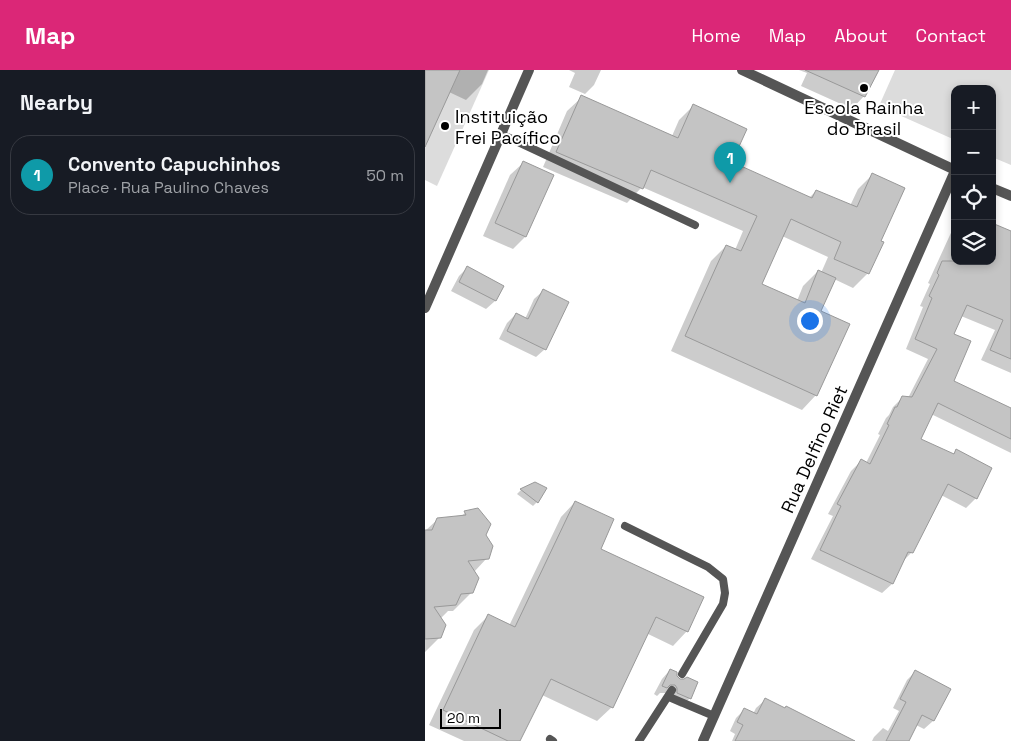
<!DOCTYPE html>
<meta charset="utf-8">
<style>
:root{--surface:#171b24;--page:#20242c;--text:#f1f3f6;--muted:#9ea1a6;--line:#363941;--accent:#db2777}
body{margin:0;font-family:"Space Grotesk",sans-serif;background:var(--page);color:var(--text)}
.controls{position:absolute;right:15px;top:15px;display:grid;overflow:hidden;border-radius:10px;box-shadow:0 2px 8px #0003}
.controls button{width:45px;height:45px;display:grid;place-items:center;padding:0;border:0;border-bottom:1px solid var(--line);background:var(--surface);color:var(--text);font:25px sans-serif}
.scale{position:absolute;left:15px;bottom:12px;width:61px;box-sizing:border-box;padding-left:5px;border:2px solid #000;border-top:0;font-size:14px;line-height:18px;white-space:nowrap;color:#000;-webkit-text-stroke:4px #fff;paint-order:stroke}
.you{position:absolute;left:384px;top:250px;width:18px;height:18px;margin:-12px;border:4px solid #fff;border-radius:50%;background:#1a73e8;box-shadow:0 0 0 8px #1a73e833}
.badge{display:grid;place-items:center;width:32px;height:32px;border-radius:50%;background:var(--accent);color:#fff;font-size:16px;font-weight:700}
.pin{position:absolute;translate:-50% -41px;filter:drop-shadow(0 1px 2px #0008)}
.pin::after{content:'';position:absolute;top:26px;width:18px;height:15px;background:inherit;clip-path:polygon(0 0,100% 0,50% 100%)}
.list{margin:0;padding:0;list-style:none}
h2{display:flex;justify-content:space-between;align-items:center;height:65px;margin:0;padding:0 20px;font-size:21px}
h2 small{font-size:16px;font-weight:400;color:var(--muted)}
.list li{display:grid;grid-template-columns:32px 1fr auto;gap:15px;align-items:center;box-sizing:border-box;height:80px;margin:0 10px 10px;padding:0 10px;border:1px solid var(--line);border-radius:20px}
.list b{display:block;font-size:19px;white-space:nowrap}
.list p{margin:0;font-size:16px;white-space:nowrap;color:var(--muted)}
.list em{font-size:16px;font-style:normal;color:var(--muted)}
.icon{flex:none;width:28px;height:28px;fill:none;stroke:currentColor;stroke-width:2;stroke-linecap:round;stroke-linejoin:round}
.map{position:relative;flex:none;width:586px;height:671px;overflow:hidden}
header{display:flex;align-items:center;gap:30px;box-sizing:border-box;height:70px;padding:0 25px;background:var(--accent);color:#fff}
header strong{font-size:24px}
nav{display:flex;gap:28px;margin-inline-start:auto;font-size:18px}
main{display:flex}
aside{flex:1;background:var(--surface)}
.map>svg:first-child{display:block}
.green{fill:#dcdcdc}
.shadow{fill:#0003;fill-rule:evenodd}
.building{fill:#c4c4c4;stroke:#999}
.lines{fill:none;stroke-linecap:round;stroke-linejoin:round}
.lane{stroke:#555;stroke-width:8}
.street{stroke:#555;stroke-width:10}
.poi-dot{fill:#000;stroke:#fff;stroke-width:2}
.labels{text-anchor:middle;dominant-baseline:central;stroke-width:4;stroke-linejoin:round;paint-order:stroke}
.poi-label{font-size:18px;fill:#000;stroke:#fff}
.street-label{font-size:18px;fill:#000;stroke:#fff}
</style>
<header>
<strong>Map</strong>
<nav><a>Home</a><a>Map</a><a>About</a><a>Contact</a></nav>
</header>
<main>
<aside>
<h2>Nearby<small></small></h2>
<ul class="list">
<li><span class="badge" style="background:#0f9aa8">1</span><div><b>Convento Capuchinhos</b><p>Place · Rua Paulino Chaves</p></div><em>50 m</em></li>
</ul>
</aside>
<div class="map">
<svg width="586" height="671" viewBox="0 0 586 671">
<rect width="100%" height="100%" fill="#fff"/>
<!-- green -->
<g class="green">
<path d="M0 0H64L12 116 0 110Z"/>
<path d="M470 0H586V95L567 87V19H530V70L454 36Z"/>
</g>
<!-- shadow -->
<g class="shadow">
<path d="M0 0H63L57 14 41 30 24 22 0 74Z"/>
<path d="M144 0H176L169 15 160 24 144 17 150 3Z"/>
<path d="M374 0H452L439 26 427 39 376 16 382 3Z"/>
<path d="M157 27 247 66 254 50 268 36 305 93 384 128 391 121 425 136 433 119 447 105 454 171 443 203 428 218 409 209 395 242 391 325 377 340 246 281 286 191 301 176 310 180 318 161 217 117 202 133 118 97 142 41ZM357 166 403 187 396 203 393 201 378 216 372 231 336 215Z"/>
<path d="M98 93 100 167 88 179 58 166 85 105Z"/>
<path d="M530 154V191H567L586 163V303L556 290 570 260 536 246 527 265V312L586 340V383L506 344 494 369 527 385 531 381 551 428 541 438 516 425 487 482 477 492 467 514 457 523 386 489 408 446 403 444 426 401 436 391 441 393 455 365 453 364 461 348 464 345 468 337 478 327 483 328 503 289 481 279 498 237 495 236 505 214 503 213Z"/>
<path d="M42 198 77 217 70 231 61 239 26 221 34 206Z"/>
<path d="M118 221 120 279 111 287 74 269 82 253 91 244 100 249 109 229Z"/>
<path d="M110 413 120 418 112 432 108 436 92 424 96 420Z"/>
<path d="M150 432 174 479 262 561 248 576 221 563 187 637 172 651 117 625 94 671H39L4 655 49 560 63 546 84 556 136 447Z"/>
<path d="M53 439 59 465 62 488 49 502 47 522 28 541H23L16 548 15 567 0 582V461L13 449 35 447 40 443Z"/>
<path d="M245 600 265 628 256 637 244 631 241 623H235L232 626 229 624 237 609Z"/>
<path d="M490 602 524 620 508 651 499 659 491 655 483 671H447L449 667 458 658 463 661 474 641 468 638 482 610Z"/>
<path d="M340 630 430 671H307L310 664 305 661 311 648 319 640 328 644 331 638Z"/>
</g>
<!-- building -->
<g class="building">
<path d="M0 0H35L0 77Z"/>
<path d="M380 0H454L440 27Z"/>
<path d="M156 25 253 68 268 34 294 46 322 59 307 92 387 128 391 120 432 137 447 103 480 118 456 171 459 172 444 204 409 189 416 172 366 149 337 214 380 233 393 200 411 208 396 241 425 254 392 326 260 266 301 175 316 181 332 146 226 100 218 119 131 82Z"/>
<path d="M98 91 129 105 101 167 70 153Z"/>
<path d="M567 153 586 161V289L565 280 578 250 542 235 529 264 546 271 529 311 586 338V369L513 333 496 369 529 384 531 379 567 398 552 429 523 414 488 483 483 482 468 514 395 480 416 436 412 434 436 389 445 394 464 355 462 354 470 337H472L477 326 487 327 512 279 490 269 507 228 504 226 514 205 512 203 517 191H567Z"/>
<path d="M42 196 79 216 71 231 34 212Z"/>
<path d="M118 219 144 232 121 280 82 261 91 243 103 249Z"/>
<path d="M110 412 122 418 113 433 95 419Z"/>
<path d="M150 431 189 449 176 479 279 527 263 562 231 547 188 638 126 609 95 671H83L18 640 63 544 90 557Z"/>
<path d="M53 438 66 454 61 465 68 476 64 489 43 491 54 508 48 523 36 524 31 535 9 537 21 555 16 568 0 569V460H7L12 448 41 445 39 441Z"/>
<path d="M245 599 252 602V606L255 609H259L262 607 273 612 266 629 252 623V618L250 615H245L242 618 237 616Z"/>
<path d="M490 600 526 619 509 651 497 645 484 671H461L481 632 475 629Z"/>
<path d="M340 628 360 638 361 636 430 671H310L318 655 312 652 319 638 332 644Z"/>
</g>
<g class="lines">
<!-- lane -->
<g class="lane">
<path d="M76 64 270 155"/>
<path d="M200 456 283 497 298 509 300 523 298 534 257 604"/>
<path d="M244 627 289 646"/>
<path d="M125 669 128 671"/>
<path d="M214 671 247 620"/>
</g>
<!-- street -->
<g class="street">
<path d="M317 0 530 100"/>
<path d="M567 118 586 126"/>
<path d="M0 238 104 0"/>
<path d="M278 671 530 101"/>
</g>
</g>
<!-- markers -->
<g class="poi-dot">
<circle cx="439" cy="18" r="5"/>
<circle cx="20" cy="56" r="5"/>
</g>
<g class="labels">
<!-- poi labels -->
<g class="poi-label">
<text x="439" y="37">Escola Rainha<tspan x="439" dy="21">do Brasil</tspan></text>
<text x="30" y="46" text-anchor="start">Instituição<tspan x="30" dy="21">Frei Pacífico</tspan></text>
</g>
<!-- street labels -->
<g class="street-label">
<text transform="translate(389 379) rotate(-66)">Rua Delfino Riet</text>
</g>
</g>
</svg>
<div class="controls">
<button>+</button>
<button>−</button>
<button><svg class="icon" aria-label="locate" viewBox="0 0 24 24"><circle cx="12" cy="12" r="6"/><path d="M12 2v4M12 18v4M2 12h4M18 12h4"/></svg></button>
<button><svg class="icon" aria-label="layers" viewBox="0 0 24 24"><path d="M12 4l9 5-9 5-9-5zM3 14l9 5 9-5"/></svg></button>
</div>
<div class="scale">20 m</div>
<div class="you"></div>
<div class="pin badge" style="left:305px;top:113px;background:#0f9aa8">1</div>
</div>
</main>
